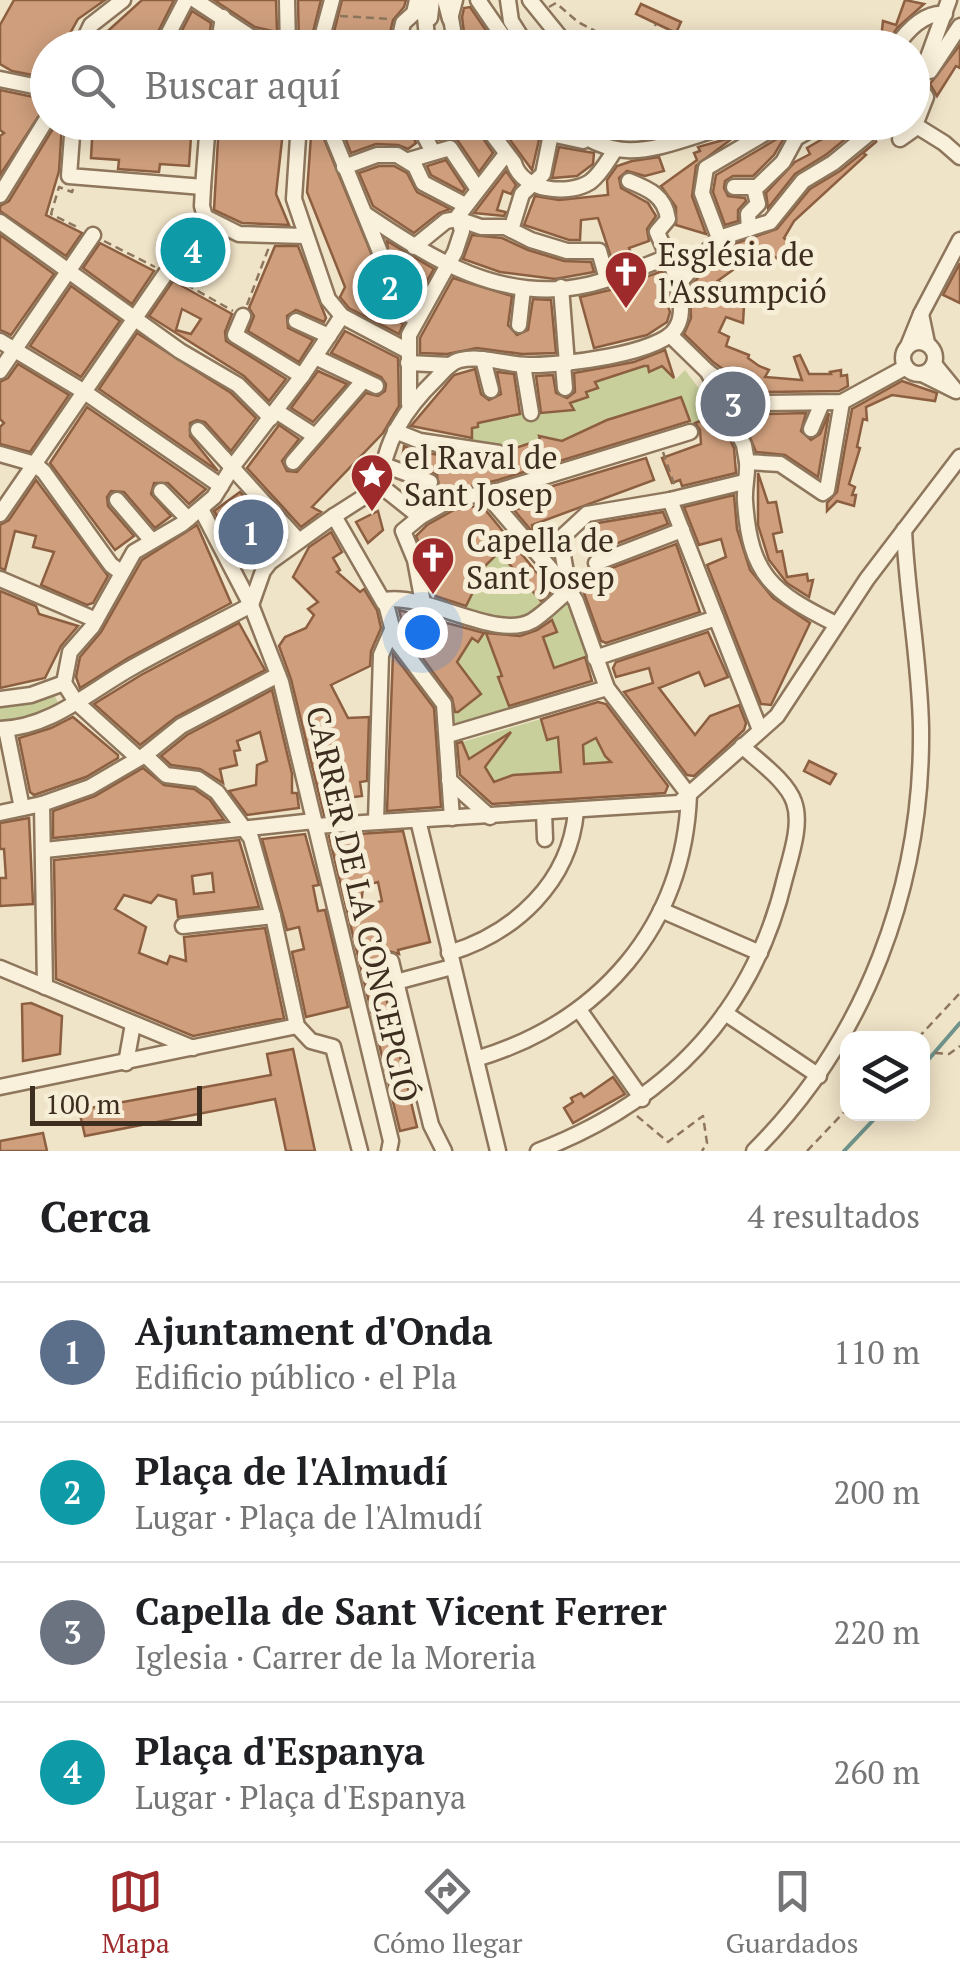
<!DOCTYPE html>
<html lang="es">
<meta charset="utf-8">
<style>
:root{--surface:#fff;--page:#f2f2f2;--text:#202124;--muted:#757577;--line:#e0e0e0;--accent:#9e2a2b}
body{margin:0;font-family:"PT Serif",serif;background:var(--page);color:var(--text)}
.controls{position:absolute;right:30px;bottom:30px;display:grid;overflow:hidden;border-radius:20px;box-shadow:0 5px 25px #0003}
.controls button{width:90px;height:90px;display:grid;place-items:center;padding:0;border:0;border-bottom:2px solid var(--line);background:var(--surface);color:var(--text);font:50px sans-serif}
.scale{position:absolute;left:30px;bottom:25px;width:172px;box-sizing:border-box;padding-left:10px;border:5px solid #3d2e20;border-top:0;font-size:28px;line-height:35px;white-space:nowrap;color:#3d2e20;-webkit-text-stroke:8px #f7eed8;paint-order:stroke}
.you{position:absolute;left:422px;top:632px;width:35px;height:35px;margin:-25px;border:8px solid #fff;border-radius:50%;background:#1a73e8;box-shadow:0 0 0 15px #1a73e833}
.badge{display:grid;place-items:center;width:65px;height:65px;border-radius:50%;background:var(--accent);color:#fff;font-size:32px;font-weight:700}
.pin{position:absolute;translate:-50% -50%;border:5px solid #fff;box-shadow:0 2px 10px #0006}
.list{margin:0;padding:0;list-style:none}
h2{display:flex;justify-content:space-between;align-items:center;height:130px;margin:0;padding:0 40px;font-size:42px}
h2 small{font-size:32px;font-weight:400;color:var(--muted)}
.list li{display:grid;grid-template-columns:65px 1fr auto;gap:30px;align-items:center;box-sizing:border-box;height:140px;padding:0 40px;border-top:2px solid var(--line)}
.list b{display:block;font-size:38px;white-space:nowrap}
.list p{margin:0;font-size:32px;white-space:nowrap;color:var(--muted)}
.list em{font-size:32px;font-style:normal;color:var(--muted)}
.icon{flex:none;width:55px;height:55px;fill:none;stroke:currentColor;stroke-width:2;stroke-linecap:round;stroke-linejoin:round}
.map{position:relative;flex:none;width:960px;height:1151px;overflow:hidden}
.search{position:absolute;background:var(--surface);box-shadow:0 5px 25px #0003;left:30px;right:30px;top:30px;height:110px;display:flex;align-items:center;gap:25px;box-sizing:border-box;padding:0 35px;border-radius:55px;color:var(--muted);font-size:38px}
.sheet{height:690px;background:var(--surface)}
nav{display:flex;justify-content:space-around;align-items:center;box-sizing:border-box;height:140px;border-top:2px solid var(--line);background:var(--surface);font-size:28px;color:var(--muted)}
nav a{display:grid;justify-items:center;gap:5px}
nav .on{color:var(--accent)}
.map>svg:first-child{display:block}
.green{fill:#c9cf9b}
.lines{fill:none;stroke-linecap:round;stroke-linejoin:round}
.stream{stroke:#6f938a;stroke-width:4}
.building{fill:#cf9f7d;stroke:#8d5f41;stroke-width:2.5;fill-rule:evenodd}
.minor-casing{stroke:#8d765c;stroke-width:19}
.path{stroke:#8d765c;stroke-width:2.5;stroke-dasharray:8 5;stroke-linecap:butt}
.minor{stroke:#faf1dc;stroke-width:14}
.labels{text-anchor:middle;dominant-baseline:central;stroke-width:10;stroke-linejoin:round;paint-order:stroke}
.poi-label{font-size:32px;fill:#3d2e20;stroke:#f7eed8;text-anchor:start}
.street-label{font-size:32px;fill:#3d2e20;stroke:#f7eed8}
</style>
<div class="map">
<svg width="960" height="1151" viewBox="0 0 960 1151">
<rect width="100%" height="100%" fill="#f0e4c8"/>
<!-- green -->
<g class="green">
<path d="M645 365 651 372 662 365 676 379 685 370 713 407 708 418 693 424 681 397 607 420 562 441 540 436V440C517 447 495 448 472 445V428L492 415 491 391 496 418H511V413L570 411 573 408 570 403 587 397 586 392 597 388 593 382Z"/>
<path d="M496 549 543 604C518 628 495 619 465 611L470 598 458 565 491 578 482 569Z"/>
<path d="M562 603 568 604 587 656 554 668 543 637 556 632 550 614Z"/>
<path d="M481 624 488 626V639L503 675 499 678 510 709 454 725 452 712H459L481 693 457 662 450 668 446 663 451 657 446 652 441 656 435 650 440 646 433 640 412 657 403 644 410 648 416 644 412 639 422 631 458 647 455 653 461 655 472 638 478 642 484 632 478 628Z"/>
<path d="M52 691 60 706 38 718 0 724V702Z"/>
<path d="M582 706 591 740 596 738 606 756 624 773 584 764 583 756 560 752 561 772 510 775 495 781 500 791 486 802 477 793 493 780 489 774 483 780 479 775 503 745 499 740 469 759 462 742 541 719 547 740 559 737 576 741 567 710Z"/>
</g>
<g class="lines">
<!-- stream -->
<g class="stream">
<path d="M922 1067 960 1023"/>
<path d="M844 1151 879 1114"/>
</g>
</g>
<!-- building -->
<g class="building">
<path d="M14 0H105L78 19 62 48H48V78L12 71 0 64V25Z"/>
<path d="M142 0H174L150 48H97L99 39Z"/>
<path d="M214 0H276L277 32 255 27Z"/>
<path d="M298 0H321L309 48H299Z"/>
<path d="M342 0H406L404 7 393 20 390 33 374 38 368 48H330Z"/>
<path d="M905 0 924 4 897 28 884 48H880L883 21 896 25Z"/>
<path d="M641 4 681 22 676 33 636 14Z"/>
<path d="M470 7 498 48H466L462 17 464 8Z"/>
<path d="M192 11 211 23 208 48H173Z"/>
<path d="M960 45V68L956 66 937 96 930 84Z"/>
<path d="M0 90 43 99 46 105 0 175V136L4 133 0 130Z"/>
<path d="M57 122 62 123 59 171 46 215 82 233 66 256 0 211V206L9 201Z"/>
<path d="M93 122H192L189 166 160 164 159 172 118 169 119 160 91 158Z"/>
<path d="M219 122H284L276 194 289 225 242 223 214 210Z"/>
<path d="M312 122H317L374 260 363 274 369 284 377 289 373 295 384 302 387 313 403 324 399 334 349 308 340 297 345 287 307 192Z"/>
<path d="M339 122H406L416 143 408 149 398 145 376 144 351 153Z"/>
<path d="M429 122H472L493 153 479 172 458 141 452 138 439 140Z"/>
<path d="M497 122H518L523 131 539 140 532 170Z"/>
<path d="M834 122H866L827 154 795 174 768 208 766 193 795 162 810 154 807 148 824 138 822 135 833 128Z"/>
<path d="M787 133 774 155 753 176H733L725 181 724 188 728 196 745 198 746 201 738 210V221L725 225 713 192 716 175Z"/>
<path d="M734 137 696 166 692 196 706 234 676 225V207L661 186 697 160 694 153 700 151 698 147Z"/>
<path d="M877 141 863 153 866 155 794 221 784 238 798 252 782 265 777 258 761 250 716 282 729 284 724 304 744 306 743 323 726 317 719 332 729 337 726 346 749 355 748 358 759 366 769 370 765 377 802 380 794 357 800 355 809 374H831L830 372 841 370V376L847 375 848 386 839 391 768 392 744 384 713 362 684 334 691 318 690 287 725 247 777 229 810 189 840 171Z"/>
<path d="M559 147 594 153 593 164 577 176 552 178Z"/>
<path d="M659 157 664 171 645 176 627 171 619 178 621 188 648 203 656 216 647 229 649 241 629 248 633 259 614 266 598 218 581 220 580 240H569L524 225 535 196 559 200 608 195 607 180 617 166 632 161Z"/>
<path d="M446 160 465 189 463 192 431 175 427 166Z"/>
<path d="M379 166H394L407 173 417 192 450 209 439 213 414 233 373 206 359 173Z"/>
<path d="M506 171 516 185 511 194 503 191 497 210 506 212 504 216 474 213Z"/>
<path d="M0 235 54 274 11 335 0 330Z"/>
<path d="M472 235 502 238 528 250 564 261 591 262 594 272 555 279 500 272 463 259Z"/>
<path d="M387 241 434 269 413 305 400 296 415 272 389 257Z"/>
<path d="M100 243 154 271 132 304 83 268Z"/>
<path d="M275 246H298L326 318 324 322 296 310 287 316 288 328 313 340 299 362 248 331 254 316 249 308Z"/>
<path d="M960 263V303L943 295Z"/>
<path d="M662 271 668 285 670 299 666 300 670 312 667 322 647 335 594 348 580 297 610 290Z"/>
<path d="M453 278 512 296 508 325 517 335 528 330 533 299 551 300 556 353 522 354 477 348 447 354 420 353V338Z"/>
<path d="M173 281 232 314 225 332 226 341 286 379 269 401 244 376 149 316ZM182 309 201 319 191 334 176 330Z"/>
<path d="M71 286 120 321 81 377 30 346Z"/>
<path d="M345 331 398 358 399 406 383 433 312 507 321 512 301 527 247 468 279 425 299 439 282 461 287 471 297 472 366 393 378 396 385 391 386 384 381 377 331 353Z"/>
<path d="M137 333 231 393 256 418 231 451 205 422 197 420 190 423V436L218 471 99 389Z"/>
<path d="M665 350 674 378 662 366 649 372 648 366H644L595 382 598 388 586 392 588 397 570 403 574 410 541 413 536 376 553 375 556 393 567 398 575 392 574 373 634 362Z"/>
<path d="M18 364 69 395 30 452 0 444V427L4 423 0 419V382L8 378Z"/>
<path d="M475 369 481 394 489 400 501 394 497 372 514 374 520 414 478 423V427L472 428V438L411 426 454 375Z"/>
<path d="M318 371 347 384 313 422 291 408Z"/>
<path d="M902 381 937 393 935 401 892 395 866 407 867 420 863 419 857 447 860 448 849 484 855 487 852 495H856L854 506 837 501 827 511V503L837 492 852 409Z"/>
<path d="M681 397 690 421 498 480 440 494 437 475 402 460 404 446 418 452 502 463 508 459 509 450 540 440 539 436 562 441 607 420Z"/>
<path d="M736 404 766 414 806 413 801 431 811 440 820 434 829 413 818 477 785 455 756 452Z"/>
<path d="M713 406 734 448 736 473 682 486 680 480 672 483 662 458 701 444 700 430 695 423 708 418 705 410Z"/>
<path d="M87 407 206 489 189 504 168 483H154L151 494 171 516 155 528 124 492 111 491 107 497 108 506 134 536 115 550 50 463Z"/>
<path d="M646 458 654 480 532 525 533 530 547 528 550 539 541 542 514 510 521 508 518 499 526 494Z"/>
<path d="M758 473 768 503 776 502 782 532 773 534 777 552 782 551 787 577 807 574 808 581 813 580 809 597 787 583 769 560 758 525Z"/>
<path d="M36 480 108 576 93 603 87 605 41 585 54 552 33 547 36 536 15 531 5 570 0 568V525L9 520Z"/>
<path d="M240 492 276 533 264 541 261 539 254 544 251 540 237 548 214 511Z"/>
<path d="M734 495 737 529 750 570 773 598 810 623 771 705 761 704 707 565 726 557 721 539 699 545 684 507Z"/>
<path d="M477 506 483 507 552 591 541 601 499 552 482 569 492 579 482 589 477 584 466 606 432 595 425 558 416 536 427 525 454 510Z"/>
<path d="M378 511 383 530 368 543 356 522Z"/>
<path d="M663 512 668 524 597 551 585 536 592 524Z"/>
<path d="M197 525 231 603 128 658 80 688 76 677 80 657 101 632 142 560Z"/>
<path d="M331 532 342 552 333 558 340 570 337 572 360 592 364 589 377 610 381 628 371 651 370 666 331 685 348 718 369 717 367 781 360 782 362 796 339 799 344 814 324 815 291 679 279 646 285 637 306 628 314 615 308 609 318 602 293 577 309 547Z"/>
<path d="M676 544 700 612 606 643 601 641 584 593 613 582 609 569Z"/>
<path d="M0 591 36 606 39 614 78 626 61 646 45 678 0 688Z"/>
<path d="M399 610 484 633 478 642 472 638 457 662 481 694 458 712H455L452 698 405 634Z"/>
<path d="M552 620 557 632 543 637 554 668 585 657 592 681 509 706 498 677 502 676 486 633 520 636 537 630Z"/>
<path d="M239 623 265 670 176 717 140 745 94 704 141 675Z"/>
<path d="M708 632 728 677 705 686 699 672 659 688 695 735 710 716 739 705 746 723 744 730 727 746 694 776 687 775 624 692 653 683 649 668 616 677 613 668 616 662Z"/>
<path d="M393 654 434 708 441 807 387 811Z"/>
<path d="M272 690 292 774V793H297L299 808 247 815 229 791 256 785 257 765 267 761 260 732 237 741 240 750 234 751 237 765 220 769 223 783 200 769 171 765 161 756 187 735Z"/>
<path d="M598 702 606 704 668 786 665 793 492 804 460 775 457 743 462 742 469 759 511 732 485 767 494 782 513 775 561 772 558 737 547 740 541 719ZM596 738 605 756 611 762 584 764 583 745Z"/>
<path d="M73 717 118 755V758L86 777 34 795 30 792 19 738 51 728Z"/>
<path d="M809 761 836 774 830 784 804 771Z"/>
<path d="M143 768 164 785 194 789 210 800 224 820 53 838V811L95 796Z"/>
<path d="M29 818 33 904 0 906V878H6L4 849H0V823Z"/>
<path d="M403 831 430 942 398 950 399 954 388 951 377 960 417 1127 400 1131 329 836ZM378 882 382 901 361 907 363 886Z"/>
<path d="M305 834 319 885 313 886 318 911 325 910 348 1007 306 1017 292 952 304 949 299 927 287 930 262 839Z"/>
<path d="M239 840 259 907 178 917 176 900 158 895 151 903 124 895 115 909 146 927 139 953 167 964 170 956 186 961 184 937 265 928 284 1018 193 1036 56 979 54 860ZM212 873 214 892 194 894 192 876Z"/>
<path d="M31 1003 62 1016 60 1054 23 1061 22 1004Z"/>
<path d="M293 1049 315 1151H286L275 1099 85 1136 79 1110 271 1075 267 1054Z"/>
<path d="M613 1077 625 1094 573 1123 564 1108 573 1102 571 1098 581 1093 584 1097Z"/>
<path d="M43 1133 47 1151H0V1141Z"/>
</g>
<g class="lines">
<!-- minor casing -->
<g class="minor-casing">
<g id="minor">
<path d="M195 0 251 37 288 45"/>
<path d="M287 0 288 48"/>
<path d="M445 0 450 19 455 0"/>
<path d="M478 0 511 48"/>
<path d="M508 0 511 21 528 48"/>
<path d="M530 0 564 42"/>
<path d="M425 17 428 48"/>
<path d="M451 18 456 48"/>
<path d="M80 48 91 25 123 0"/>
<path d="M161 48 186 0"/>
<path d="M218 48 223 17"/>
<path d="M319 48 332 0"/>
<path d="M378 48 399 41 403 23 414 13 417 0 423 5 425 17 430 18 432 0"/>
<path d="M895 48C906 32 924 12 945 14"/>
<path d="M930 71 960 26"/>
<path d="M0 79 48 89"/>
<path d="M919 82 949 0"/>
<path d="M917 84 926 97 915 125 944 143 960 157"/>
<path d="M73 122 69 176 203 187 208 122"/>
<path d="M299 122 294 199 328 299 342 316 408 351"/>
<path d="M327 122 380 252"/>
<path d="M417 122 433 152"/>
<path d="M483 122 514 163C522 191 568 196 590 182 601 174 608 160 615 150"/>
<path d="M529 122 551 134 583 141"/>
<path d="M564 122C617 167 653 149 711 131 723 128 736 127 749 122"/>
<path d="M900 139 917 127"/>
<path d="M409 160 450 148 477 188"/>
<path d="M344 167 377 155H397L415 166 423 183 465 205"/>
<path d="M629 181C649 189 665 196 668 219L657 232 679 283"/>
<path d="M203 187 202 206 205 217 239 234 305 236"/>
<path d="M734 187H757L783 162 796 138 824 122"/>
<path d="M0 195 48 117"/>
<path d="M365 214C432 259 502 304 587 285 614 279 641 267 668 257"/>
<path d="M0 222 180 351 238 385 271 418"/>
<path d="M749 229 748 214 758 204 754 188"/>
<path d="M511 230 522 194 543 174 551 134"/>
<path d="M719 238 770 222 803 181 833 163 883 122"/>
<path d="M719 238 702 193 706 168 784 122"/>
<path d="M414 247 446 221 458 219 481 227H505L531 240 567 251H599L607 279"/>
<path d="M561 287 567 364"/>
<path d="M394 305 415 319"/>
<path d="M921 314 960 240"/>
<path d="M243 316 235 335 302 376"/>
<path d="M296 321 329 336"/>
<path d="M519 325 523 289"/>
<path d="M671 336 708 372 739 394 766 403 842 402 906 367"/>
<path d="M0 341 83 391 221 486"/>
<circle cx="919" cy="358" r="16"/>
<path d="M908 346 921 314 927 343"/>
<path d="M315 357 376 386"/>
<path d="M483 359 491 390"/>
<path d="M408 363 450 365"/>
<path d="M523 365 531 413"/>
<path d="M563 365 565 388"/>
<path d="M0 371 93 235"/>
<path d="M708 372 744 445 747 462 780 464 823 493 827 490 842 402"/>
<path d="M922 374 956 391 934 364"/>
<path d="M409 404V335L455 252 462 231 458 216 506 154"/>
<path d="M276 411 315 436"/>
<path d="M811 429 822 403"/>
<path d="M198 430 299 541"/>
<path d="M395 431 420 441 499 453"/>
<path d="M690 432 501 490 450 500 420 517 381 486C383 442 406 408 436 379 443 372 450 362 460 360 483 355 507 365 529 365 559 366 662 354 676 328 685 314 679 298 679 283L719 238"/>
<path d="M0 454 35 464 44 472 111 565 122 573"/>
<path d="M293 462 363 381"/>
<path d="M747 462C748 476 744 487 745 501 750 576 772 592 836 624"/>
<path d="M384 465 430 482"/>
<path d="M161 491 188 519"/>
<path d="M117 500 152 541"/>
<path d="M670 500 760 730"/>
<path d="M201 509 251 605 281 682 391 1141 389 1151"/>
<path d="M0 514 166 273"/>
<path d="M334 516 381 486"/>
<path d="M420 517 403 531 415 560 423 603"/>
<path d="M596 563 682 530"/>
<path d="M0 579 96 620"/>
<path d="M569 589 560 539 587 514 670 500 744 482"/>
<path d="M251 605 263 571 270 562 334 516 384 603"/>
<path d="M595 658 716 618"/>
<path d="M0 699 31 695 64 683"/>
<path d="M0 729C51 728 91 690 133 667 172 645 212 626 251 605"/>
<path d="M6 729 22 808"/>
<path d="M448 735 607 688"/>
<path d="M145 755 166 775 198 779 217 792 251 838 273 916 297 1026 311 1041 333 1047 360 1151"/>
<path d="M137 757 76 702 64 683 70 652 92 627 134 552 182 524 214 497 233 466 302 376 342 316"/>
<path d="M449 780 490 817"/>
<path d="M42 804 45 987"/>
<path d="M544 812 545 839"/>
<path d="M0 813 42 804 90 787 145 755 181 726 278 675"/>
<path d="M452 818 444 704 395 639 385 600C428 593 496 641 532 621 545 613 557 600 569 590"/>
<path d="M418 820 498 1151"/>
<path d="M376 821 381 655 391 632"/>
<path d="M315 826 679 803 777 716 867 579 960 457"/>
<path d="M45 850 314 821"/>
<path d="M661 910 760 953"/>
<path d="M183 926 273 916"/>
<path d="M449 953C515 933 570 882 576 811"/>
<path d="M391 961 431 1125 444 1151"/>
<path d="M0 968 193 1048"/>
<path d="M396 982 452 967"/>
<path d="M580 1011 642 1099"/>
<path d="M725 1013 819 1076"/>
<path d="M476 1059C600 1022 684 927 689 795L607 688 576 601 569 590 486 494"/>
<path d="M126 1063 133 1024"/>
<path d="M0 1087 297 1026"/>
<path d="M538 1151C666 1102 753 1013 785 878 791 855 802 824 794 802 787 781 758 761 742 746"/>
<path d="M754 1151C866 1039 923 886 921 728 920 662 907 596 904 530"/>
</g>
</g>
<!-- path -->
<g class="path">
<path d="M549 7 556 3 578 22 627 48"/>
<path d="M340 16 392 19"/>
<path d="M641 48 656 24"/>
<path d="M73 189 72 192 59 187 51 214 79 228"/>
<path d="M104 241 155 267"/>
<path d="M175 278 233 311"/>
<path d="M692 302H709"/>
<path d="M247 305 269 247"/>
<path d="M663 452 675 487"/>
<path d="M918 1038 960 993"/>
<path d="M922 1052 949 1054 960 1046"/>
<path d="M637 1116 668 1142 703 1116 707 1143 702 1151"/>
<path d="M807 1151 848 1108"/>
</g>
<!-- minor -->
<use href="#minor" class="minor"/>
</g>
<!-- icons -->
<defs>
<g id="church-pin" transform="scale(2.25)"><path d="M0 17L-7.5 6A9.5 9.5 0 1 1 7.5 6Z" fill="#9e2a2b" stroke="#f7eed8"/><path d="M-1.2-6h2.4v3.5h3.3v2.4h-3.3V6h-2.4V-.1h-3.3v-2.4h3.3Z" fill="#fff"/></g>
<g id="sight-pin" transform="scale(2.25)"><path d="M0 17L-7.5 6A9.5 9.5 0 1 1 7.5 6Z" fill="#9e2a2b" stroke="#f7eed8"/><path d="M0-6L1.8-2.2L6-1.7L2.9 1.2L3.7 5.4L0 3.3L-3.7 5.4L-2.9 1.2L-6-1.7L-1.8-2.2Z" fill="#fff"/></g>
</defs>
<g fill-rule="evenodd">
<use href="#church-pin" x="626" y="272"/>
<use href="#sight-pin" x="372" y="475"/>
<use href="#church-pin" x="433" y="558"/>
</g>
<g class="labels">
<!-- poi labels -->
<g class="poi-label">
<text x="658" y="254">Església de<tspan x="658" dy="37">l'Assumpció</tspan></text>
<text x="404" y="457">el Raval de<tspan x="404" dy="37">Sant Josep</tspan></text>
<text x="466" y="540">Capella de<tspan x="466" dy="37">Sant Josep</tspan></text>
</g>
<!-- street labels -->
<g class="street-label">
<text transform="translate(363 904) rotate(77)">CARRER DE LA CONCEPCIÓ</text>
</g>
</g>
</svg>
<div class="controls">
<button><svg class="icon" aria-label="layers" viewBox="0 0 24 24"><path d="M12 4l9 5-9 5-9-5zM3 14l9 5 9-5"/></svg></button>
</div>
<div class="scale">100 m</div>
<div class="you"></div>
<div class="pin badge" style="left:251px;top:532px;background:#5c6f8a">1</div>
<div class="pin badge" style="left:390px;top:287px;background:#0f9aa8">2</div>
<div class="pin badge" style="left:733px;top:404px;background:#6b7280">3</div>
<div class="pin badge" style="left:193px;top:250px;background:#0f9aa8">4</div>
<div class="search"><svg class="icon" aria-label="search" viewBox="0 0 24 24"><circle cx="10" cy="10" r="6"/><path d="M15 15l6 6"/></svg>Buscar aquí</div>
</div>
<section class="sheet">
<h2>Cerca<small>4 resultados</small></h2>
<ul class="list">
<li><span class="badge" style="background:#5c6f8a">1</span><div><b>Ajuntament d'Onda</b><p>Edificio público · el Pla</p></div><em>110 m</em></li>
<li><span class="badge" style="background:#0f9aa8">2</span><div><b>Plaça de l'Almudí</b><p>Lugar · Plaça de l'Almudí</p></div><em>200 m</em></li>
<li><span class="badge" style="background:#6b7280">3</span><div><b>Capella de Sant Vicent Ferrer</b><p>Iglesia · Carrer de la Moreria</p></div><em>220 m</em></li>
<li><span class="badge" style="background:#0f9aa8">4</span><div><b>Plaça d'Espanya</b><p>Lugar · Plaça d'Espanya</p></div><em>260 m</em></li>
</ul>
</section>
<nav>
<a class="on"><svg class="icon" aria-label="map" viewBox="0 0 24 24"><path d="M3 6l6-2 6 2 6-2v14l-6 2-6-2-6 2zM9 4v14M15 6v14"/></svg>Mapa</a>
<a><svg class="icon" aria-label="directions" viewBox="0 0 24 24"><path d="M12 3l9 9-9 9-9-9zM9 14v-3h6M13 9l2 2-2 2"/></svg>Cómo llegar</a>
<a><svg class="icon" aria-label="saved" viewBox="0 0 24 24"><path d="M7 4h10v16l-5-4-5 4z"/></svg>Guardados</a>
</nav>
